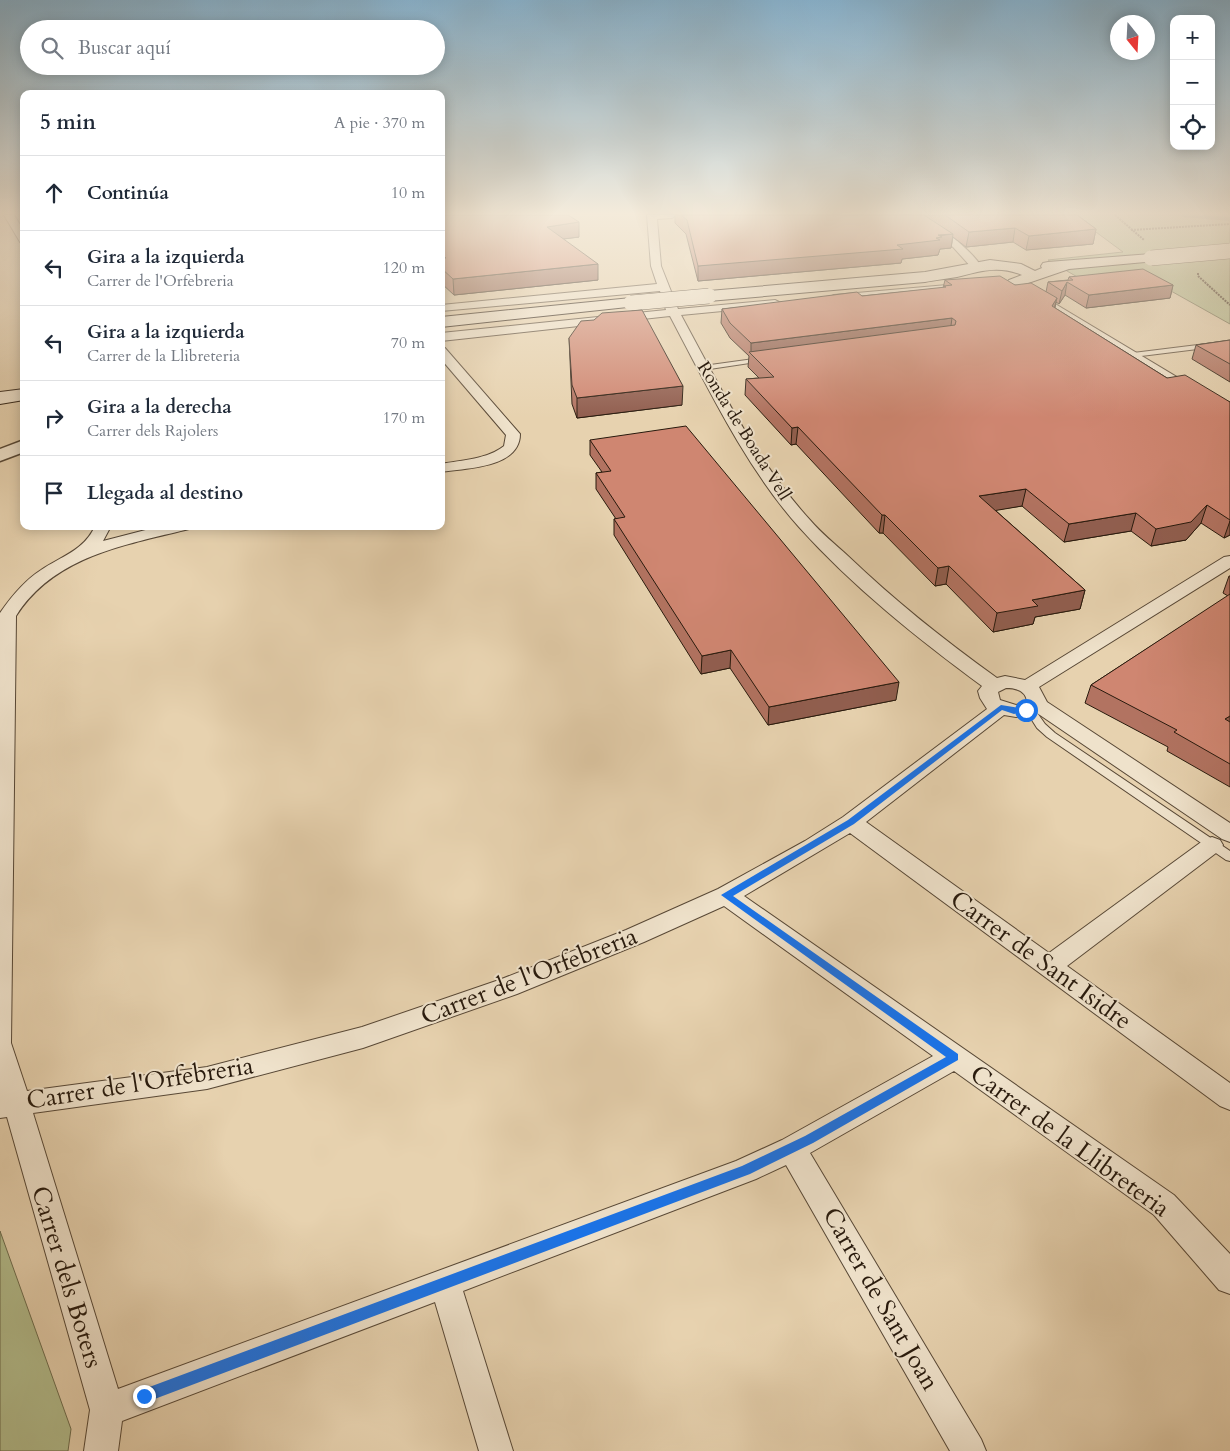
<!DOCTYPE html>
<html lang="es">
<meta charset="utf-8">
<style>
:root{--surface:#fff;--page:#f2f2f3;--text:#1f2937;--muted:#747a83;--line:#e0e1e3}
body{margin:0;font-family:Cardo,serif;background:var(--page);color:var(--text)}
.controls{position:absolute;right:15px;top:15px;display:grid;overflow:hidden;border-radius:10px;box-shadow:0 2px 12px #0003}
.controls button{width:45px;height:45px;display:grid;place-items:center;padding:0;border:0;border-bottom:1px solid var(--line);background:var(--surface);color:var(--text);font:25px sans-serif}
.compass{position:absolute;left:1110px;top:15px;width:45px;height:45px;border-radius:50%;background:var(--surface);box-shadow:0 2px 12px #0003;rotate:162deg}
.stop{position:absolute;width:15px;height:15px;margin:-11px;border:4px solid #1a73e8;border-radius:50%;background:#fff}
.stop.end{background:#1a73e8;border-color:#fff;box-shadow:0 1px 5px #0008}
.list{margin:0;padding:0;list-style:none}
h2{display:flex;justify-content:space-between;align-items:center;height:65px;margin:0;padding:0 20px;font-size:21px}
h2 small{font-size:16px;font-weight:400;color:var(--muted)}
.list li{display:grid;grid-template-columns:32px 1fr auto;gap:15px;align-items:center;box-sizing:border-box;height:75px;padding:0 20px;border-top:1px solid var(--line)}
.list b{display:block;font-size:19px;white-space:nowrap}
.list p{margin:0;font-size:16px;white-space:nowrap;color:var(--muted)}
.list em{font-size:16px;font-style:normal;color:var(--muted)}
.icon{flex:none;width:28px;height:28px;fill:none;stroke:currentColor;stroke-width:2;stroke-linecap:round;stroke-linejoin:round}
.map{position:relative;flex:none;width:1230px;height:1451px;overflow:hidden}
.search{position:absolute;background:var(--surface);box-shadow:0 2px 12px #0003;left:20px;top:20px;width:425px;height:55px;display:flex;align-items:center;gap:12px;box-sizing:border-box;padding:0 18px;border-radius:28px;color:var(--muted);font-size:19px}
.panel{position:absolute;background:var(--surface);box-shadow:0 2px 12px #0003;left:20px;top:90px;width:425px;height:440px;border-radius:10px}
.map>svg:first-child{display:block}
.green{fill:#b3bd8d;stroke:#6e6c4d}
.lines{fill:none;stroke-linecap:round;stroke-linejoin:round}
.stream{stroke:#6b786f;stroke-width:4}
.service-casing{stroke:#584836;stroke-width:2}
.minor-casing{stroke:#584836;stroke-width:2}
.tertiary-casing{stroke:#584836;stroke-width:3}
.secondary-casing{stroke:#281a0d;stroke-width:2}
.path{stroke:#281a0d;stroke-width:2;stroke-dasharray:2 1;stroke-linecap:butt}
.service{fill:#efe2cb;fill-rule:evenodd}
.minor{fill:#efe2cb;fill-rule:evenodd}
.tertiary{fill:#efe2cb;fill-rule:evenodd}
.secondary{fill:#efe2cb;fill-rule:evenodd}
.secondary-bridge-casing{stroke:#281a0d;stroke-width:16;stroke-linecap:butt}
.secondary-bridge{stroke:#efe2cb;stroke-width:15}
.wall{fill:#b27361;stroke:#281a0d}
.shaded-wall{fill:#915e4f;stroke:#281a0d}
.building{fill:#cf8671;stroke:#281a0d}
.route{fill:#1a73e8}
.labels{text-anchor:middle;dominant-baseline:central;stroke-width:4;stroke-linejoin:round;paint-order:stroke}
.far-street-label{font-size:18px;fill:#281a0d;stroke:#efe2cb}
.near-street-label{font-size:25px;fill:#281a0d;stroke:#efe2cb}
</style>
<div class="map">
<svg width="1230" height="1451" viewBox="0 0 1230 1451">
<rect width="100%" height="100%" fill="#e7d2af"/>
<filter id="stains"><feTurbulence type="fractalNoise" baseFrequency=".004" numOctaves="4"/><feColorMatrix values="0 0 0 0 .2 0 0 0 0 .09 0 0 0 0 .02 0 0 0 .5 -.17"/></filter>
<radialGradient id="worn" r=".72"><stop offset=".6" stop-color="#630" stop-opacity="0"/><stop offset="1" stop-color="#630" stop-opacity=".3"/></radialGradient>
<!-- green -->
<g class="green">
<path d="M1073 215H1230V324L1146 277 1086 282 1048 260 1123 252Z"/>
<path d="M0 1231 71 1429 68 1451H0Z"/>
</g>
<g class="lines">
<!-- stream -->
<path class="stream" d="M1183 215 1230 219"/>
<!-- service casing -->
<g class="service-casing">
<g id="service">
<path d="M1230 341V345L1133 357 1130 355 1133 353Z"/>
<path d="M761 358 764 360 763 361 703 370 700 368 703 366Z"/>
<path d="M1030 706 1033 707 1045 724 1055 733 1230 851V861L1226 860 1047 737 1037 728 1025 709Z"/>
</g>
</g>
<!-- minor casing -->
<g class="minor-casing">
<g id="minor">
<path d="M4 215H14L24 231V243L20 242Z"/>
<path d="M647 215H677L672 218 657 219 661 266 678 309 775 300 781 303 775 306 681 315C719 385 756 461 810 520 821 533 835 544 848 556 895 601 944 640 997 678L1005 676 1025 680 1224 557 1230 556V568L1039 687 1047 702 1230 823V842L1222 839 1037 713 1016 717 1004 715 866 822 1049 953 1204 840 1212 837 1220 840 1223 845 1220 850 1067 966 1230 1083V1110L1220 1106 850 833 744 896 1174 1195 1230 1254V1294L1219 1290 1154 1215 954 1071 810 1153 981 1439 986 1451H950L786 1165 756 1179 463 1291 513 1451H479L435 1302 122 1421 118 1451H84L90 1410 7 1117 0 1118V613C11 597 24 581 41 570 60 557 85 550 95 526H111L103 541 161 526H191L189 529C125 545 54 556 16 616L11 1043 27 1091 207 1067 362 1027 499 980 626 930 718 889 805 841 843 817 987 709 980 698 978 691 982 686C917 638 853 587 799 527 746 468 707 386 670 316L441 341V333L666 310 660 291 441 311V305L657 284 651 266ZM1006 688C1015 688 1026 690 1027 702L1016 705 1000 700 998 692ZM724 906 933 1056 782 1140 736 1161 118 1389 33 1113 207 1089 363 1048 517 994 644 942Z"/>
<path d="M904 215C927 214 969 247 981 266L980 268H972L953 247Z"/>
<path d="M947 285 951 286V290L834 301 828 298 834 295Z"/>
<path d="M1032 290 1230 409V419L1028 295V291Z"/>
<path d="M441 347 445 348 520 434C520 468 466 468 441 472V464C462 460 488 459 504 446L506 435 441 359Z"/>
</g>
</g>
<!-- tertiary casing -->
<g class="tertiary-casing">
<path id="tertiary" d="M24 440V452L0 461V449Z"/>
</g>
<!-- secondary casing -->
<g class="secondary-casing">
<g id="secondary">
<path d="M1151 254 1156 255 1158 258 1156 261 1069 269 1014 288 1006 283 1009 280 1022 275C999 265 980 271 957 277 946 279 935 280 925 282L709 301 701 296 709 291 925 272 990 260 1021 264 1035 271 1042 268 1041 266 1043 263 1048 262Z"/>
<path d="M631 298 639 303 637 306 441 327V317Z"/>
<path d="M24 389V400L0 404V392Z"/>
</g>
</g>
<!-- path -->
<g class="path">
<path d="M1115 215 1144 240"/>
<path d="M1131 230 1230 224"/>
<path d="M1198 273V276L1230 305"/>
</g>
<!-- service -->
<use href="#service" class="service"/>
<!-- minor -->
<use href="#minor" class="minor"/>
<!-- tertiary -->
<use href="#tertiary" class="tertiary"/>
<!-- secondary -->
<use href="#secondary" class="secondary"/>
<!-- secondary-bridge casing -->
<g class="secondary-bridge-casing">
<g id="secondary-bridge">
<path d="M1151 258 1230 251"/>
<path d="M631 303 709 296"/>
</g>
</g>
<!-- secondary-bridge -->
<use href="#secondary-bridge" class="secondary-bridge"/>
</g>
<!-- wall -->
<g class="wall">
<path d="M441 215 579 237 563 239 598 280 454 295 441 283Z"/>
<path d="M675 215H1077L1096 229 1093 244 1026 250 1013 242 966 247 953 237 951 248 940 249 938 255 902 259 901 263 698 281 686 234 675 223Z"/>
<path d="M1069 277 1173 285 1170 298 1086 308 1065 295 1059 304 1056 302 1055 308 1167 378 1230 402V535L1224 538 1201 523 1186 540 1151 546 1131 531 1064 542 1022 506 995 510 1085 590 1080 609 1035 617 1033 624 993 632 946 584 935 586 883 533H879L796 444 791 445 745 395 746 379 759 378 748 367 749 356 730 338 721 323 722 309 862 296 943 288 945 280 1015 285 1046 292 1048 282 1068 280Z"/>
<path d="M569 338 682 405 577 418 572 404Z"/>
<path d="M1230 340V382L1192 359 1196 345Z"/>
<path d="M590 440 896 700 768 725 730 668 701 674 614 535V519H616L596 489V473L602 472 590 455Z"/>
<path d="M1229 576H1230V787L1167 751 1168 747 1085 703 1091 685 1228 596 1223 593Z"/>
</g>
<!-- shaded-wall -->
<g class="shaded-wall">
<path d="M579 222V237L547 241V227Z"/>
<path d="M1015 228 1013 242 966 247 969 232Z"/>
<path d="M1096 229 1093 244 1026 250 1029 236Z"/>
<path d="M953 234 951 248 940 249 938 255 902 259 901 263 698 281V266Z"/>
<path d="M598 264V280L454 295 453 279Z"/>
<path d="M1067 282 1065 295 1059 304 1062 291Z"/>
<path d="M1173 285 1170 298 1086 308 1089 295Z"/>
<path d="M1057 298 1053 313 1052 306Z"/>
<path d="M952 318 950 333 751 353V343Z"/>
<path d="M683 386 682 405 577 418V398Z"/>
<path d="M798 427 796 444 791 445 792 428Z"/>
<path d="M1026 489 1022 506 975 514 979 496Z"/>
<path d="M1207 505 1201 523 1186 540 1151 546 1156 529Z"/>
<path d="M1136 513 1131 531 1064 542 1069 524Z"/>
<path d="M882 515H885L883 533H879Z"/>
<path d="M1230 521V535L1224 538Z"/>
<path d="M949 566 946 584 935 586 938 568Z"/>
<path d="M1085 590 1080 609 1035 617 1033 624 993 632 997 613 1032 600Z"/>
<path d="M731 650 730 668 701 674 702 656Z"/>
<path d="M899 682 896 700 768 725 769 707Z"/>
<path d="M1230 716V730L1225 719Z"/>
</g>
<!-- building -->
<g class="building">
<path d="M441 215H568L579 222 547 227 598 264 453 279 441 268V258H446L441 254Z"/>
<path d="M681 215H924L953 234 938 235 942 237 936 238 940 240 897 245 903 249 698 266 687 220Z"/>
<path d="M945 215H1077L1096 229 1029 236 1015 228 969 232Z"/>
<path d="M1143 269 1173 285 1089 295 1067 282 1062 291 1048 282 1073 280 1069 277Z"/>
<path d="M1000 276 1015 285 1031 283 1057 298 1052 306 1167 378 1185 375 1230 402V520L1207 505 1191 522 1156 529 1136 513 1069 524 1026 489 979 496 1085 590 1032 600 1038 606 997 613 949 566 938 568 885 515H882L798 427 792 428 746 379 774 377 749 352 955 325 956 321 952 318 751 343 730 323 722 309 857 292 862 296 946 287 944 286 952 285 945 280Z"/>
<path d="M642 310 683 386 577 398 572 385 569 338 581 321 594 320 602 313Z"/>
<path d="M1230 340V364L1196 345Z"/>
<path d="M686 426 899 682 769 707 731 650 702 656 614 519 625 517 596 473 611 471 590 440Z"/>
<path d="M1230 594V716L1225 719 1230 722V764L1174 732 1177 730 1091 685Z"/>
</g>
<!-- sky -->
<linearGradient id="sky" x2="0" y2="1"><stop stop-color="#88b5d2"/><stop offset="0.51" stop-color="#f4ebdb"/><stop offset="1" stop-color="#f4ebdb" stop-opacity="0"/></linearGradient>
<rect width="1230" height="418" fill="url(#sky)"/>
<!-- route -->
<path class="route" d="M1001 705 1031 710 1014 714 1002 710 854 824 733 896 958 1054V1060L813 1143 750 1174 144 1403 139 1401 137 1396 139 1391 144 1389 742 1166 805 1136 946 1057 721 895 848 820Z"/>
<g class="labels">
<!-- far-street labels -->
<g class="far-street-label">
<text transform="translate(744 431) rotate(58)">Ronda de Boada Vell</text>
</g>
<!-- near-street labels -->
<g class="near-street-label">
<text transform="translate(1041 960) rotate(36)">Carrer de Sant Isidre</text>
<text transform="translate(529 976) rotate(-21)">Carrer de l'Orfebreria</text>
<text transform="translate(140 1083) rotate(-9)">Carrer de l'Orfebreria</text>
<text transform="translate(1070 1141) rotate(36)">Carrer de la Llibreteria</text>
<text transform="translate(67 1277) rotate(73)">Carrer dels Boters</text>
<text transform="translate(881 1299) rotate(60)">Carrer de Sant Joan</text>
</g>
</g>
<rect width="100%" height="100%" filter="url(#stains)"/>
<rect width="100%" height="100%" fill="url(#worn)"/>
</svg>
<div class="controls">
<button>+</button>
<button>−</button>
<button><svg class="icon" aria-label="locate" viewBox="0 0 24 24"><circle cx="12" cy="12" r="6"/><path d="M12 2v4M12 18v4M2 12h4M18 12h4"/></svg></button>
</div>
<svg class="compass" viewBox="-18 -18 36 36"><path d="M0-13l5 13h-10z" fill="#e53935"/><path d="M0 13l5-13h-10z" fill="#747a83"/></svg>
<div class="stop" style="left:1026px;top:710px"></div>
<div class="stop end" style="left:144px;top:1396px"></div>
<div class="search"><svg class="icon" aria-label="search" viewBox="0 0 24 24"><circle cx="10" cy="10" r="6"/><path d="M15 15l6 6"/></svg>Buscar aquí</div>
<section class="panel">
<h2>5 min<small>A pie · 370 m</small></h2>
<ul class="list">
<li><svg class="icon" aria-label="ahead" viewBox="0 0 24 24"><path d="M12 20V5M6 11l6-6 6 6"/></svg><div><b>Continúa</b></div><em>10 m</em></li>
<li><svg class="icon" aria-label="left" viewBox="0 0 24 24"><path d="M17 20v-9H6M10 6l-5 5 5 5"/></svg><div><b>Gira a la izquierda</b><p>Carrer de l'Orfebreria</p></div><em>120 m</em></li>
<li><svg class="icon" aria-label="left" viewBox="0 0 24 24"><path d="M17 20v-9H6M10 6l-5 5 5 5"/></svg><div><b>Gira a la izquierda</b><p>Carrer de la Llibreteria</p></div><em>70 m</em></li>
<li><svg class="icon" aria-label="right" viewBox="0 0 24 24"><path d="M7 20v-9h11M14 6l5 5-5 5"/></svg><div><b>Gira a la derecha</b><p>Carrer dels Rajolers</p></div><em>170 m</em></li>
<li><svg class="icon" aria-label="arrive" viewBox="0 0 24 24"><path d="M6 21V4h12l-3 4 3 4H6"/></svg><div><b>Llegada al destino</b></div></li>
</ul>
</section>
</div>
